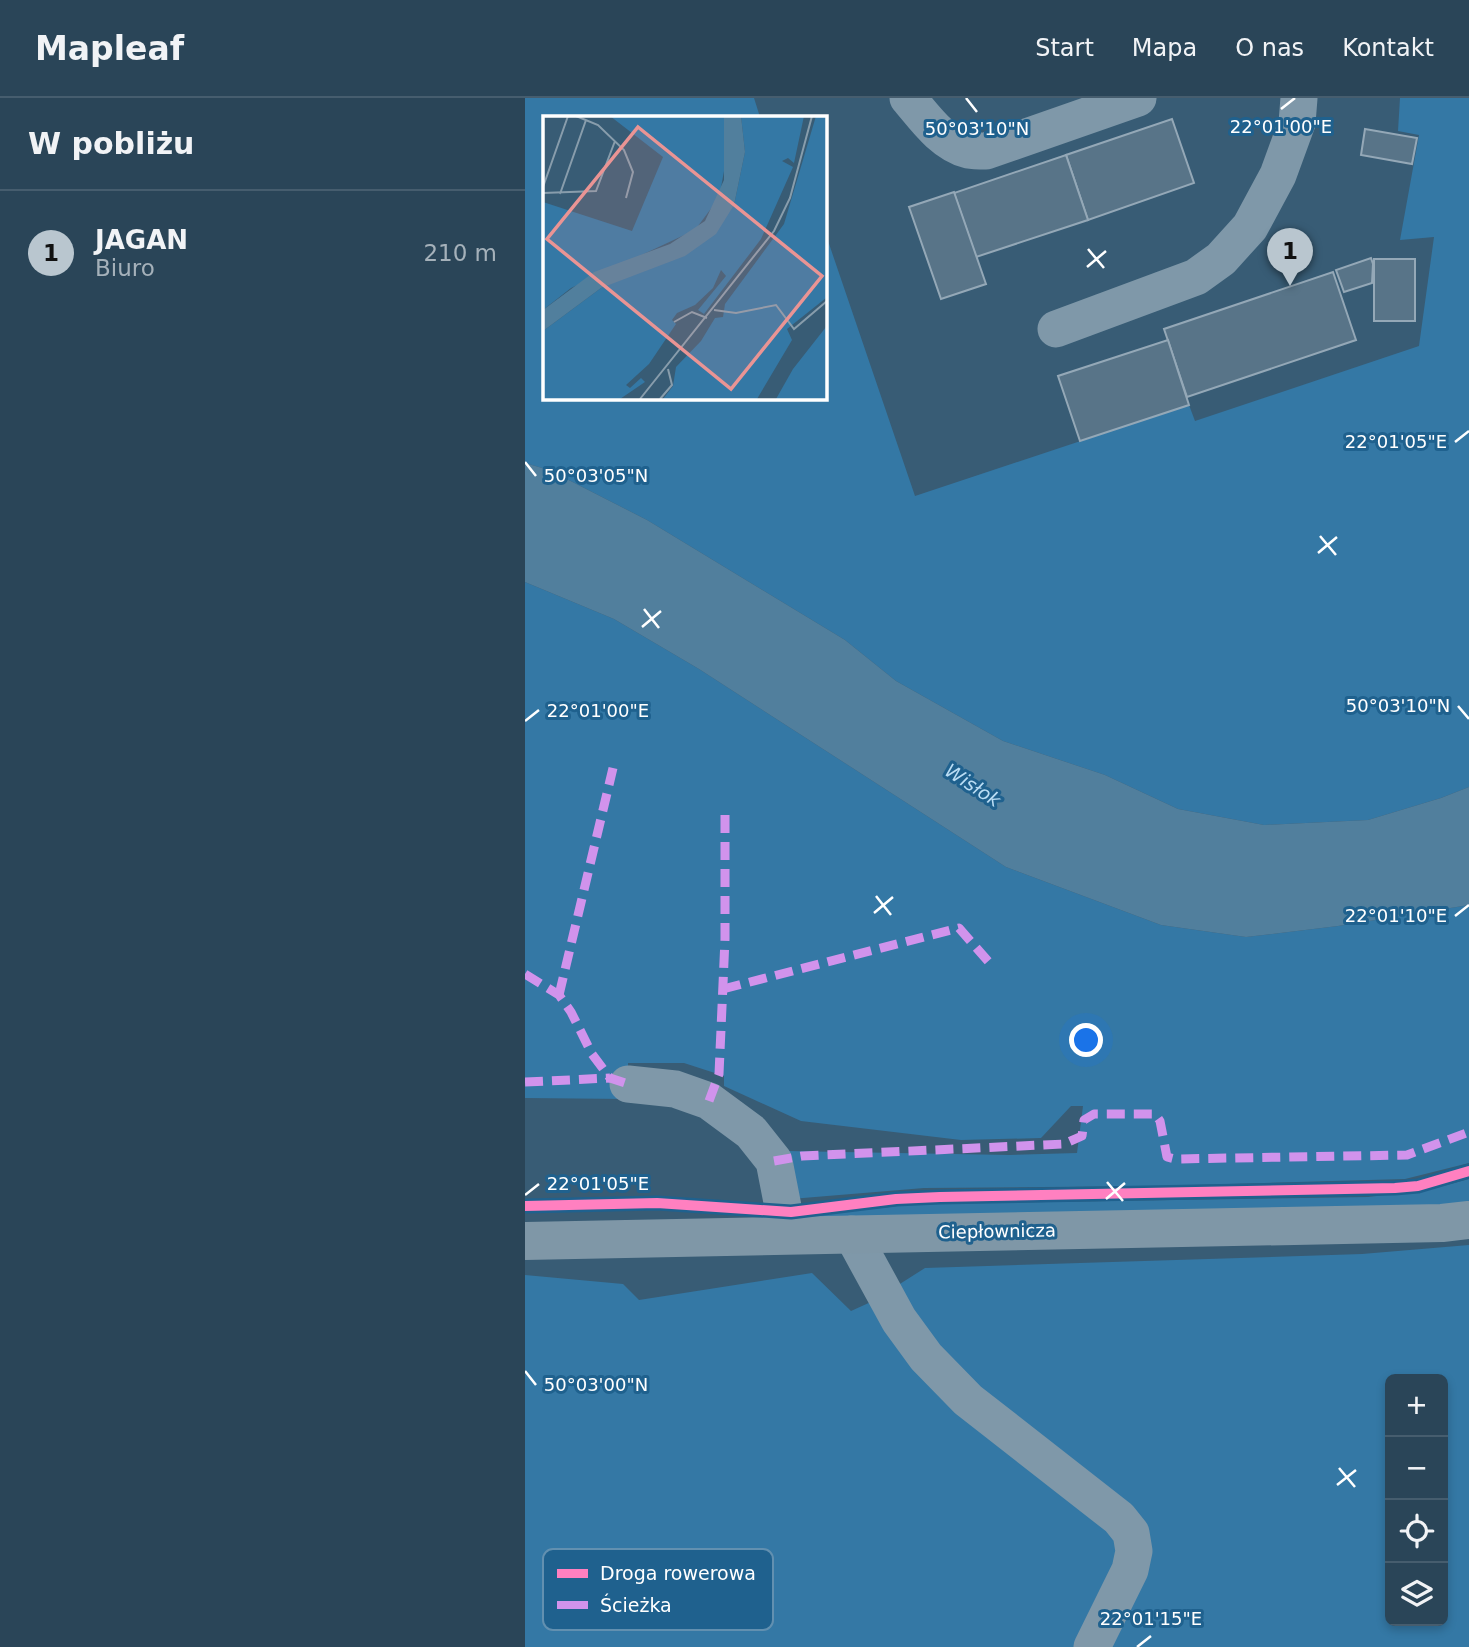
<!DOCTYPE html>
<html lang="pl">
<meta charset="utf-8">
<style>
:root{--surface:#2a4558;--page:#364f61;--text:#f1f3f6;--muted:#a5b1ba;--line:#465d6e;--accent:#b9c6cf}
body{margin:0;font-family:"DejaVu Sans",sans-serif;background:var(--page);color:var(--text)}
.controls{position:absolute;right:21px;bottom:21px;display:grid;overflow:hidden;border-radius:10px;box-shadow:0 4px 10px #0003}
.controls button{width:63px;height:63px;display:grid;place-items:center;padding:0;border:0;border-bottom:2px solid var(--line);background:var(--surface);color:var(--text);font:35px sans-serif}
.you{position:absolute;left:562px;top:943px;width:24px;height:24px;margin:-18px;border:5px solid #fff;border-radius:50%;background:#1a73e8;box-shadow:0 0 0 10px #1a73e833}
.badge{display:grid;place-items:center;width:46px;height:46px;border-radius:50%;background:var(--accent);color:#111;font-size:23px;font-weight:700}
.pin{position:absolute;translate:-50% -58px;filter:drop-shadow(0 2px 4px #0008)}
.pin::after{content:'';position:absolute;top:37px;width:24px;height:21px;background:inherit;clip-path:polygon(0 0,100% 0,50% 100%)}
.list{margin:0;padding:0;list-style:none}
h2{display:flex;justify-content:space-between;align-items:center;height:91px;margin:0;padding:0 28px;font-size:30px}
h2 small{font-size:23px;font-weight:400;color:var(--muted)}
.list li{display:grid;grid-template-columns:46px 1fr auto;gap:21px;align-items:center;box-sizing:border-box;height:126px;padding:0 28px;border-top:2px solid var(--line)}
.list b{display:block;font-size:26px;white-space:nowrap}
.list p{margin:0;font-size:23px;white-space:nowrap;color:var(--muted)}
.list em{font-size:23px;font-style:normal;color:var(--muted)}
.icon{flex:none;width:38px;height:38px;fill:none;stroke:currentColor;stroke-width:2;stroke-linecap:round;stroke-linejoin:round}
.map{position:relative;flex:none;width:944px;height:1549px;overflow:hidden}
header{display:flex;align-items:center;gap:42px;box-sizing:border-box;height:98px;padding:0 35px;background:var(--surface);border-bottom:2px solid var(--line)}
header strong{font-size:33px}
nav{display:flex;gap:38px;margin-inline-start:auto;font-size:24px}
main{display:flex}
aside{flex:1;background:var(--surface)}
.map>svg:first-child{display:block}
.green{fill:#3478a5;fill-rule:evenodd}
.water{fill:#517f9d}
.building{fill:#587488;stroke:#94a8b7;stroke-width:2}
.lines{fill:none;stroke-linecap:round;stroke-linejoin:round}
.minor{stroke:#7f98a9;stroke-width:37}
.major{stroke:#7f97a7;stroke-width:38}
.quiet{stroke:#d193ec;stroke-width:9;stroke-dasharray:18 9;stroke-linecap:butt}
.cycleway-casing{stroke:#1f618e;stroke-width:15}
.cycleway{stroke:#ff80c0;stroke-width:10}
.ticks{fill:none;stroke:#fff;stroke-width:2.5}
.labels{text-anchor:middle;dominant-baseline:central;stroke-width:6;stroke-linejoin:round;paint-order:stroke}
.street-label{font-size:18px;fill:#fff;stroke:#1f618e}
.water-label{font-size:19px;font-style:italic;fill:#baddf4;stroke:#1f618e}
.inset-road{fill:none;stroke:#889dac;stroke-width:2}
.view{fill:#ea9494;fill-opacity:0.15;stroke:#ea9494;stroke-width:3.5}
.inset-edge{fill:none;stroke:#fff;stroke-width:3.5}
.key{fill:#1f618e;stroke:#6290b0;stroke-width:2}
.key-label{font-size:19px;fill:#fff}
.ticks-label{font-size:18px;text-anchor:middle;fill:#fff;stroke:#1f618e;stroke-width:6;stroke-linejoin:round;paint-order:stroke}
</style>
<header>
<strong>Mapleaf</strong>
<nav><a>Start</a><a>Mapa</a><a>O nas</a><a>Kontakt</a></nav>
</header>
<main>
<aside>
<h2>W pobliżu<small></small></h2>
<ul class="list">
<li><span class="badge">1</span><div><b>JAGAN</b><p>Biuro</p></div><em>210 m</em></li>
</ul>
</aside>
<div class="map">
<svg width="944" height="1549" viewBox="0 0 944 1549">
<rect width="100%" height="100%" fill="#385c75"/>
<!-- green -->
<g class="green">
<path d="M0 0H229L235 19H19V299H299V137H301L390 398 664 307 670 323 894 248 909 139 875 142 894 37 873 33 875 0H944V689L916 700 843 722 739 727 653 711 580 677 478 643 371 583 320 542 122 422 24 372 0 365Z"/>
<path d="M0 484 89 521 174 571 481 769 636 827 721 839 813 828 944 807V1065L880 1081 635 1088 399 1090 266 1101 262 1053 484 1057 552 1055 558 1008H546L516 1040 436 1042 276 1023 199 988V978L159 965H103V1001L0 1000Z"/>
<path d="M944 1081V1104L895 1110 275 1122 290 1115 356 1110 389 1106 843 1099 903 1092Z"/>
<path d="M944 1147V1549H0V1177L98 1186 114 1202 287 1175 326 1213 348 1203 400 1170 837 1156ZM865 1281H918V1523H865Z"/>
</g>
<!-- water -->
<path class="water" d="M0 365 24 372 122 422 320 542 371 583 478 643 580 677 653 711 739 727 843 722 916 700 944 689V807L813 828 721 839 636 827 481 769 174 571 89 521 0 484Z"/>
<!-- building -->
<g class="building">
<path d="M647 21 669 85 563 122 541 57Z"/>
<path d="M840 31 892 40 887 66 836 57Z"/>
<path d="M541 57 563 122 451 159 429 95Z"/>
<path d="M429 94 461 186 416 201 384 109Z"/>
<path d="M846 160 848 166 847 185 819 194 811 172Z"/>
<rect x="849" y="161" width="41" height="62"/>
<path d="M808 174 831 242 662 299 639 231Z"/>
<path d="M643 242 664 307 555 343 533 278Z"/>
</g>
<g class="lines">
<!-- minor -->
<g class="minor">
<path d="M383 0C400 20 417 45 443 52 449 53 455 53 461 53L613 0"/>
<path d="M531 231 671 179 696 161 725 129 753 77 772 25 774 0"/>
<path d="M103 986 150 991 184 1003 226 1034 249 1063 259 1114 258 1137"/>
<path d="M327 1136 374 1222 401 1259 443 1302 594 1420 606 1435 609 1453 605 1472 567 1549"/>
</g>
<!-- major -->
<path class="major" d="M0 1143 917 1125 944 1122"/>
<!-- quiet -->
<g class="quiet">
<path d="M0 876 34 897 46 914 67 956 85 980 103 986"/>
<path d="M198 891 434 830 469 870"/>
<path d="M34 897 88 670"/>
<path d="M0 984 85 980"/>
<path d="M184 1003 194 976 200 841V711"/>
<path d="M249 1063 277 1058 539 1046 557 1038 559 1022 569 1016H630L635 1023 642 1059 650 1061 882 1057 944 1034"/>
</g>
<!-- cycleway casing -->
<g class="cycleway-casing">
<path id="cycleway" d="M0 1108 132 1105 266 1114 371 1101 415 1099 870 1090 893 1088 944 1073"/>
</g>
<!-- cycleway -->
<use href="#cycleway" class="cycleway"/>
</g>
<!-- ticks -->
<path class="ticks" d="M441 0 452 14M756 11 770 0M563 151 579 170M562 169 581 153M930 344 944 333M0 364 11 378M795 438 811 457M793 455 812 439M119 511 134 530M117 529 136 513M933 608 944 621M0 623 14 612M351 798 366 817M349 815 368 799M930 818 944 807M582 1084 598 1103M0 1097 14 1086M581 1101 600 1085M0 1273 11 1287M814 1370 830 1389M812 1387 831 1372M612 1549 626 1538"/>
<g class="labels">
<!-- street labels -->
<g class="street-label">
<text transform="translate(472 1133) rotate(-1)">Ciepłownicza</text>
</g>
<!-- water labels -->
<g class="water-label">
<text transform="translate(448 687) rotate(33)">Wisłok</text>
</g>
</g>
<!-- overview -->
<g transform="translate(18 18)">
<rect width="284" height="284" fill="#385c75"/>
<path d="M67 0H181L184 39 176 82 152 114 28 172 0 194V86L89 115 120 41ZM198 0H261L251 47 245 42 239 45 250 51 218 123 161 198 155 194 183 160 178 154 170 172 152 189 134 197 129 204 133 208 106 248 83 269 87 272 98 262 102 266 77 283H0V215L58 172 89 158 191 89 202 36ZM273 0H283V182L244 213 249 224 214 283H120L130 270 133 251 158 225 172 202 180 201 182 188 241 108ZM283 211V283H233L250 253Z" fill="#3478a5"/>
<path d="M181 0H198L202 36 191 89 173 118 142 140 58 172 0 215V194L51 156 127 128 162 105 181 64Z" fill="#517f9d"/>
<path class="inset-road" d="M33 0 55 9 81 34 90 56 83 82M0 71 25 0M0 77 53 75 72 25M17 78 43 4M171 194 193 197 233 189 251 213 284 185M131 206 149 196 164 202M97 283 231 115 247 82 269 0M117 283 129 269 125 253"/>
<path class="view" d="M95 11 279 160 188 273 4 123Z"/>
<rect width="284" height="284" class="inset-edge"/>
</g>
<!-- legend -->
<rect x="18" y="1451" width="230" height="81" rx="10" class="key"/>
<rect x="32" y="1471" width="31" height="9" fill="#ff80c0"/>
<rect x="32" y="1503" width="31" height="8" fill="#d193ec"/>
<g class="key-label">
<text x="75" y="1482">Droga rowerowa</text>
<text x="75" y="1514">Ścieżka</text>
</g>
<g class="ticks-label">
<text x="756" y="35">22°01'00"E</text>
<text x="452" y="37">50°03'10"N</text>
<text x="871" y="350">22°01'05"E</text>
<text x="71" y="384">50°03'05"N</text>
<text x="873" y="614">50°03'10"N</text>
<text x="73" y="619">22°01'00"E</text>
<text x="871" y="824">22°01'10"E</text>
<text x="73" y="1092">22°01'05"E</text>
<text x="71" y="1293">50°03'00"N</text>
<text x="626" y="1527">22°01'15"E</text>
</g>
</svg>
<div class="controls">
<button>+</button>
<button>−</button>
<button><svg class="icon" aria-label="locate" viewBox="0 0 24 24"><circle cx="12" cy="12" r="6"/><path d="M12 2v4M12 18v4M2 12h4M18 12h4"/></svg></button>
<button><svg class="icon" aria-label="layers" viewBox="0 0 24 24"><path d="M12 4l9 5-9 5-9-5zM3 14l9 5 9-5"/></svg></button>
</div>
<div class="you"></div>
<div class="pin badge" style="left:765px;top:188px">1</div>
</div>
</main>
